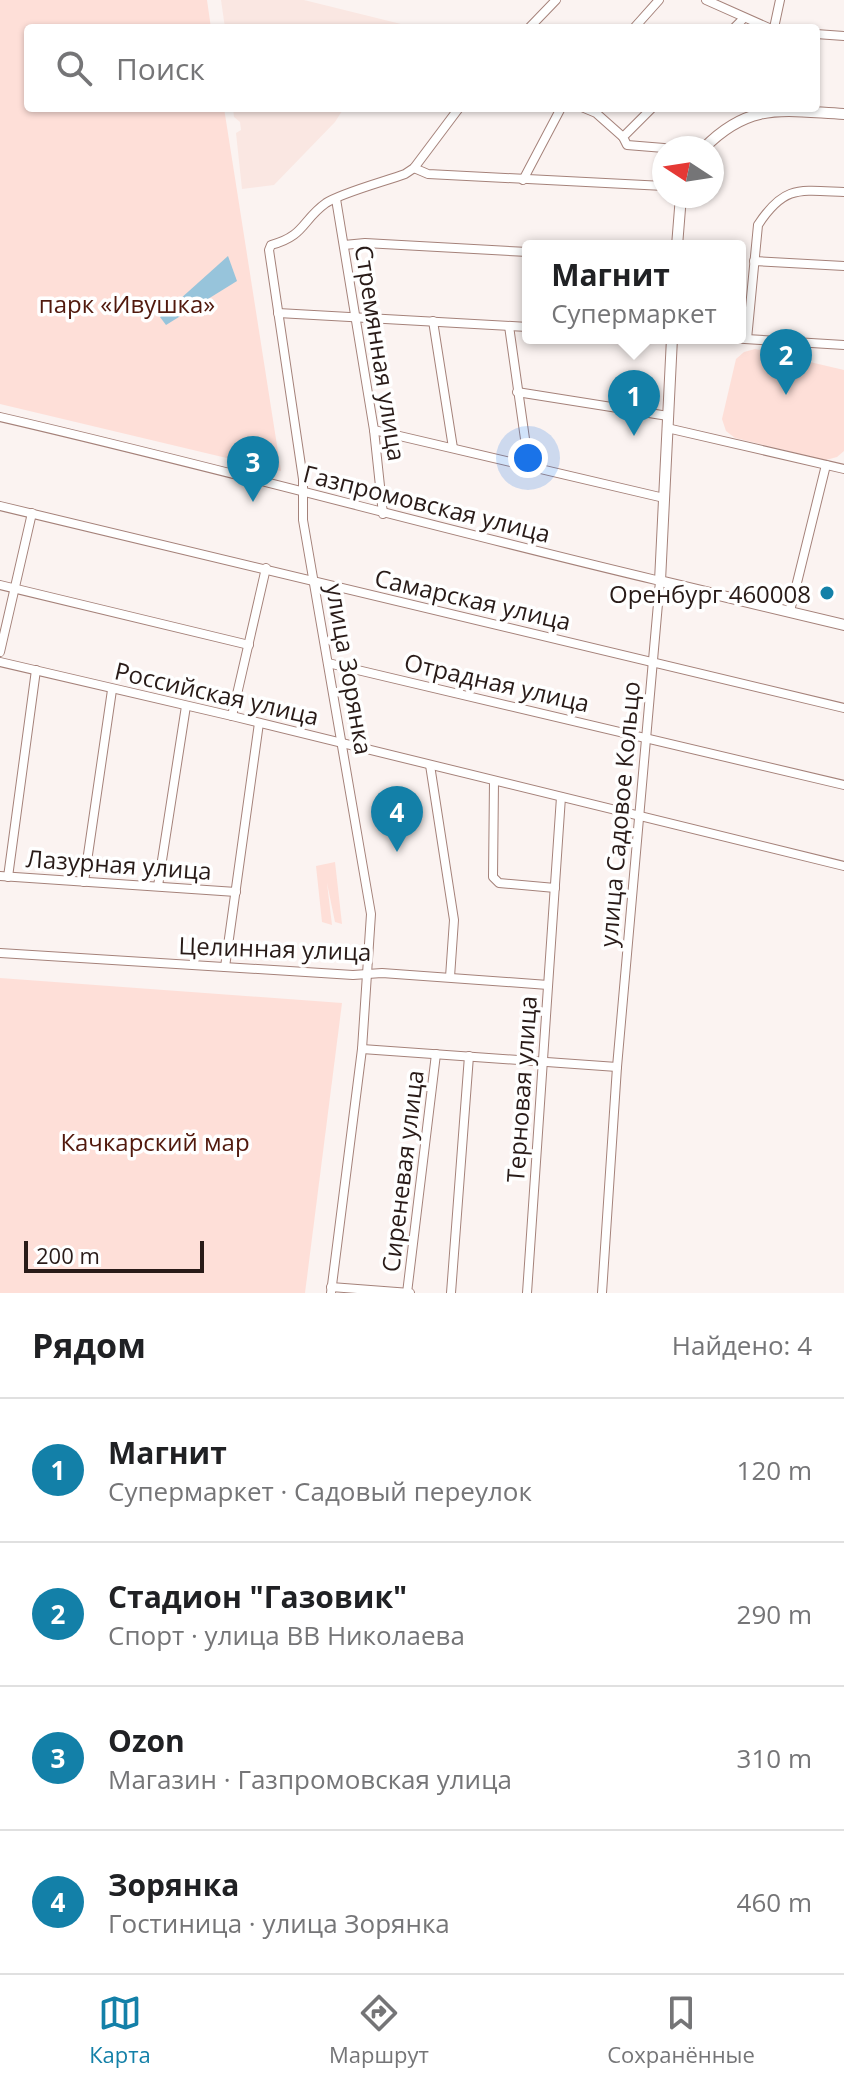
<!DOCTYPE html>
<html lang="ru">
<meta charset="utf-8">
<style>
:root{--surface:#fff;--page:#f6f6f6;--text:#202124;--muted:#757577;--line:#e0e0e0;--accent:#1380a8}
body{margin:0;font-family:"Open Sans",sans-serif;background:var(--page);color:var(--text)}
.compass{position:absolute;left:652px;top:136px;width:72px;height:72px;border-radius:50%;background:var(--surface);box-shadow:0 2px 6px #0004;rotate:282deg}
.scale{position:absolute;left:24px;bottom:20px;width:180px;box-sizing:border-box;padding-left:8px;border:4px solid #291b18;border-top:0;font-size:22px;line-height:28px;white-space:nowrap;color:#291b18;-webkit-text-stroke:6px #fff;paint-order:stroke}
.you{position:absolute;left:528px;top:458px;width:28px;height:28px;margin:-20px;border:6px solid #fff;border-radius:50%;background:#1a73e8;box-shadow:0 0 0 12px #1a73e833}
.badge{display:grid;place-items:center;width:52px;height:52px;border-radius:50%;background:var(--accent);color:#fff;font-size:26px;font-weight:700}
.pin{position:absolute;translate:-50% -66px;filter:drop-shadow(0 2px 4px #0008)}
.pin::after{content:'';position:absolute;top:42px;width:28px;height:24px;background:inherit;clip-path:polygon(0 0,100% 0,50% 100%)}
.popup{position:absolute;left:522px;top:240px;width:224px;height:104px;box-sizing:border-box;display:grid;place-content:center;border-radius:8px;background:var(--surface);filter:drop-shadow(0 2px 6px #0005);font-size:26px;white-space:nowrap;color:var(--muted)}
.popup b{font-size:30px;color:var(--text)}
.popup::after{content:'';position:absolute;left:50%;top:100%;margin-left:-16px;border:16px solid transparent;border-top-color:var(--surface)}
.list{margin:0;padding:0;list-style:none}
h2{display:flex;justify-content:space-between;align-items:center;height:104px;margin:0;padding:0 32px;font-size:34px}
h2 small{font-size:26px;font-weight:400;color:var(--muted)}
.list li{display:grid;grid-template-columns:52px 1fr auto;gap:24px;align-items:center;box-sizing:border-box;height:144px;padding:0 32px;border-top:2px solid var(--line)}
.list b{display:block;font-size:30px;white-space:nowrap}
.list p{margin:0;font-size:26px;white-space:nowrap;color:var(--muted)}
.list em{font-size:26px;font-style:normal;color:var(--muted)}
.icon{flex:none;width:44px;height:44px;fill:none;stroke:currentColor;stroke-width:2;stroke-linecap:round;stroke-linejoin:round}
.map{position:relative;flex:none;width:844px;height:1293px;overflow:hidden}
.search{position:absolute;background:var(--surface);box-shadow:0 2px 6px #0004;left:24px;right:24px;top:24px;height:88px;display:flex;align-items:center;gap:20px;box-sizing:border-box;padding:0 28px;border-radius:8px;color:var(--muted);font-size:30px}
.sheet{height:680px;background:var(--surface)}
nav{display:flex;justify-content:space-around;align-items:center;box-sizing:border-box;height:112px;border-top:2px solid var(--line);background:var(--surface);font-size:22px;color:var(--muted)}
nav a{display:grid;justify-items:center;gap:4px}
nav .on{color:var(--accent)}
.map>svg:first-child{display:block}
.built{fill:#fae7e2}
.green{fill:#fedfd8}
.water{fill:#97c4db}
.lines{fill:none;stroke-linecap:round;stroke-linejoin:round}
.minor-casing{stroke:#a5827a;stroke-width:10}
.major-casing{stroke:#a5827a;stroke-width:12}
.minor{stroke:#fff;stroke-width:8}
.major{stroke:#fff;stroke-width:10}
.poi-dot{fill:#1380a8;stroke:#fff;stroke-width:3}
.labels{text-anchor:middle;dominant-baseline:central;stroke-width:7;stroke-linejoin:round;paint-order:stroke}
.park-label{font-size:24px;fill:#51190d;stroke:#fff}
.street-label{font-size:24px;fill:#291b18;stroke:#fff}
.poi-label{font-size:24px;fill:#291b18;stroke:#fff;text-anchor:end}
</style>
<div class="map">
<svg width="844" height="1293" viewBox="0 0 844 1293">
<rect width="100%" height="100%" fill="#fbf3f1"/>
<!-- built -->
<g class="built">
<path d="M221 0H304L413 27 225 28Z"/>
<path d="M233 108H344L335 122 274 185 242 189 236 133 241 130 240 122 234 117Z"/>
</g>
<!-- green -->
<g class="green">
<path d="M0 0H207L211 28H28V108H224L281 471 0 404Z"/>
<path d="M755 349 844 370V451L837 457 826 460 735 438 726 431 722 419 736 359 744 352Z"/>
<path d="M335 862 342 924 335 922 327 883 332 925 322 922 316 866Z"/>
<path d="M0 978 342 1003 305 1293H0Z"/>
</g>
<!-- water -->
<path class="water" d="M228 256 237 281 166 325 160 317Z"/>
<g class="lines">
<!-- minor casing -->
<g class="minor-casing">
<g id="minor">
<path d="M706 0 769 28"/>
<path d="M529 28 556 0"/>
<path d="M634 28 659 0"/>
<path d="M734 28 744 18"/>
<path d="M774 28 780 0"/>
<path d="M816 34 844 36"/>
<path d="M584 108 596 113 623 137"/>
<path d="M652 108 623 137 627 145 664 148"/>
<path d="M414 168 428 174 664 186"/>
<path d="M523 180 561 108"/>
<path d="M336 199 374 430 383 514"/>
<path d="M344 245 365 243 528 252"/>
<path d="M754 261 844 266"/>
<path d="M278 313 528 327"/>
<path d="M433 321 453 448"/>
<path d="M509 326 529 467"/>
<path d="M729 338 844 345"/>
<path d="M747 339 758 225C784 185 799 190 844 192"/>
<path d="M517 392 668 416"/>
<path d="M0 417C221 468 440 529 660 581L617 1067 602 1293"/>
<path d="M667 428 844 469"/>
<path d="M374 430 664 498"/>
<path d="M0 506 844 708"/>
<path d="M0 585 249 645"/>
<path d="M790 611 826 465"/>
<path d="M0 652 32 513"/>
<path d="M0 662 232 716 844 866"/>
<path d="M328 663 844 785"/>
<path d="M232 716 266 568"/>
<path d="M430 765 454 920 450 977"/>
<path d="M494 781 493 877 499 883 555 888"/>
<path d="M0 876 236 892"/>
<path d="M8 877 36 670"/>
<path d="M84 882 112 690"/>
<path d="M158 886 186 706"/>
<path d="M0 953 353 975 382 973 548 985"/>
<path d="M225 967 259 723"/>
<path d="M362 1049 617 1067"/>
<path d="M331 1287 410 1293"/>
<path d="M331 1293 362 1049 371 914 303 520V479L269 250 271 245C305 236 302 220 326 203 341 193 386 181 405 174L414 168 459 108"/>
<path d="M407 1293 436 1054"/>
<path d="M451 1293 469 1056"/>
<path d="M527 1293 561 797"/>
</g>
</g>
<!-- major casing -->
<g class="major-casing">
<g id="major">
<path d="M704 148C750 101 784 111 844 114"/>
<path d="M677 246 681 196"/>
<path d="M672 338 660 581 844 625"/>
</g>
</g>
<!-- minor -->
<use href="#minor" class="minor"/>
<!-- major -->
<use href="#major" class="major"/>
</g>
<!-- markers -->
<circle class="poi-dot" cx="827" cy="593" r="8"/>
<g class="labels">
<!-- park labels -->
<g class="park-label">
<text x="127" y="303">парк «Ивушка»</text>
<text x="155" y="1141">Качкарский мар</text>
</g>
<!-- street labels -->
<g class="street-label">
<text transform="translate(381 353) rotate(81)">Стремянная улица</text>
<text transform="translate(427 503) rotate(14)">Газпромовская улица</text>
<text transform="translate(473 599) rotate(13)">Самарская улица</text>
<text transform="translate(350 669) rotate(80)">улица Зорянка</text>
<text transform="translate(497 682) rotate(13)">Отрадная улица</text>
<text transform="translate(217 693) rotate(13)">Российская улица</text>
<text transform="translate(619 814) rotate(-85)">улица Садовое Кольцо</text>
<text transform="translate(119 864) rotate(4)">Лазурная улица</text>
<text transform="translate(275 948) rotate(2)">Целинная улица</text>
<text transform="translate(521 1089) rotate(-86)">Терновая улица</text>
<text transform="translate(402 1171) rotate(-83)">Сиреневая улица</text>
</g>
<!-- poi labels -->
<g class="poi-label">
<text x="811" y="593">Оренбург 460008</text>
</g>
</g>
</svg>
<svg class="compass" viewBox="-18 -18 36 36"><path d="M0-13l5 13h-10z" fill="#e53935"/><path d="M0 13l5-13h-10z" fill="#757577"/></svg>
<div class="scale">200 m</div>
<div class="you"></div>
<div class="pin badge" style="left:634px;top:436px">1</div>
<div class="popup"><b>Магнит</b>Супермаркет</div>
<div class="pin badge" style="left:786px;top:395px">2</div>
<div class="pin badge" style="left:253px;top:502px">3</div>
<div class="pin badge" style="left:397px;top:852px">4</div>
<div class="search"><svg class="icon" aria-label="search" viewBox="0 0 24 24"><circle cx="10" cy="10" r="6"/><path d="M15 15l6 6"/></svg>Поиск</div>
</div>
<section class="sheet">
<h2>Рядом<small>Найдено: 4</small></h2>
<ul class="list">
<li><span class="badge">1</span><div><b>Магнит</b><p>Супермаркет · Садовый переулок</p></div><em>120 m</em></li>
<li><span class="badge">2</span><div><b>Стадион &quot;Газовик&quot;</b><p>Спорт · улица ВВ Николаева</p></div><em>290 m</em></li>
<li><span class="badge">3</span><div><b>Ozon</b><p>Магазин · Газпромовская улица</p></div><em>310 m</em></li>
<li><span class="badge">4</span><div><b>Зорянка</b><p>Гостиница · улица Зорянка</p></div><em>460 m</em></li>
</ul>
</section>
<nav>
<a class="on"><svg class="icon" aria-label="map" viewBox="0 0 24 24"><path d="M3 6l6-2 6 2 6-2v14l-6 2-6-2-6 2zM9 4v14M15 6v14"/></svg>Карта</a>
<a><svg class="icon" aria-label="directions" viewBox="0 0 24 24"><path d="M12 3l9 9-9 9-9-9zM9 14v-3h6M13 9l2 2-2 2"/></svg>Маршрут</a>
<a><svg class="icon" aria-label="saved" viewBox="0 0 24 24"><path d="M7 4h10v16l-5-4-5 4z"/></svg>Сохранённые</a>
</nav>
